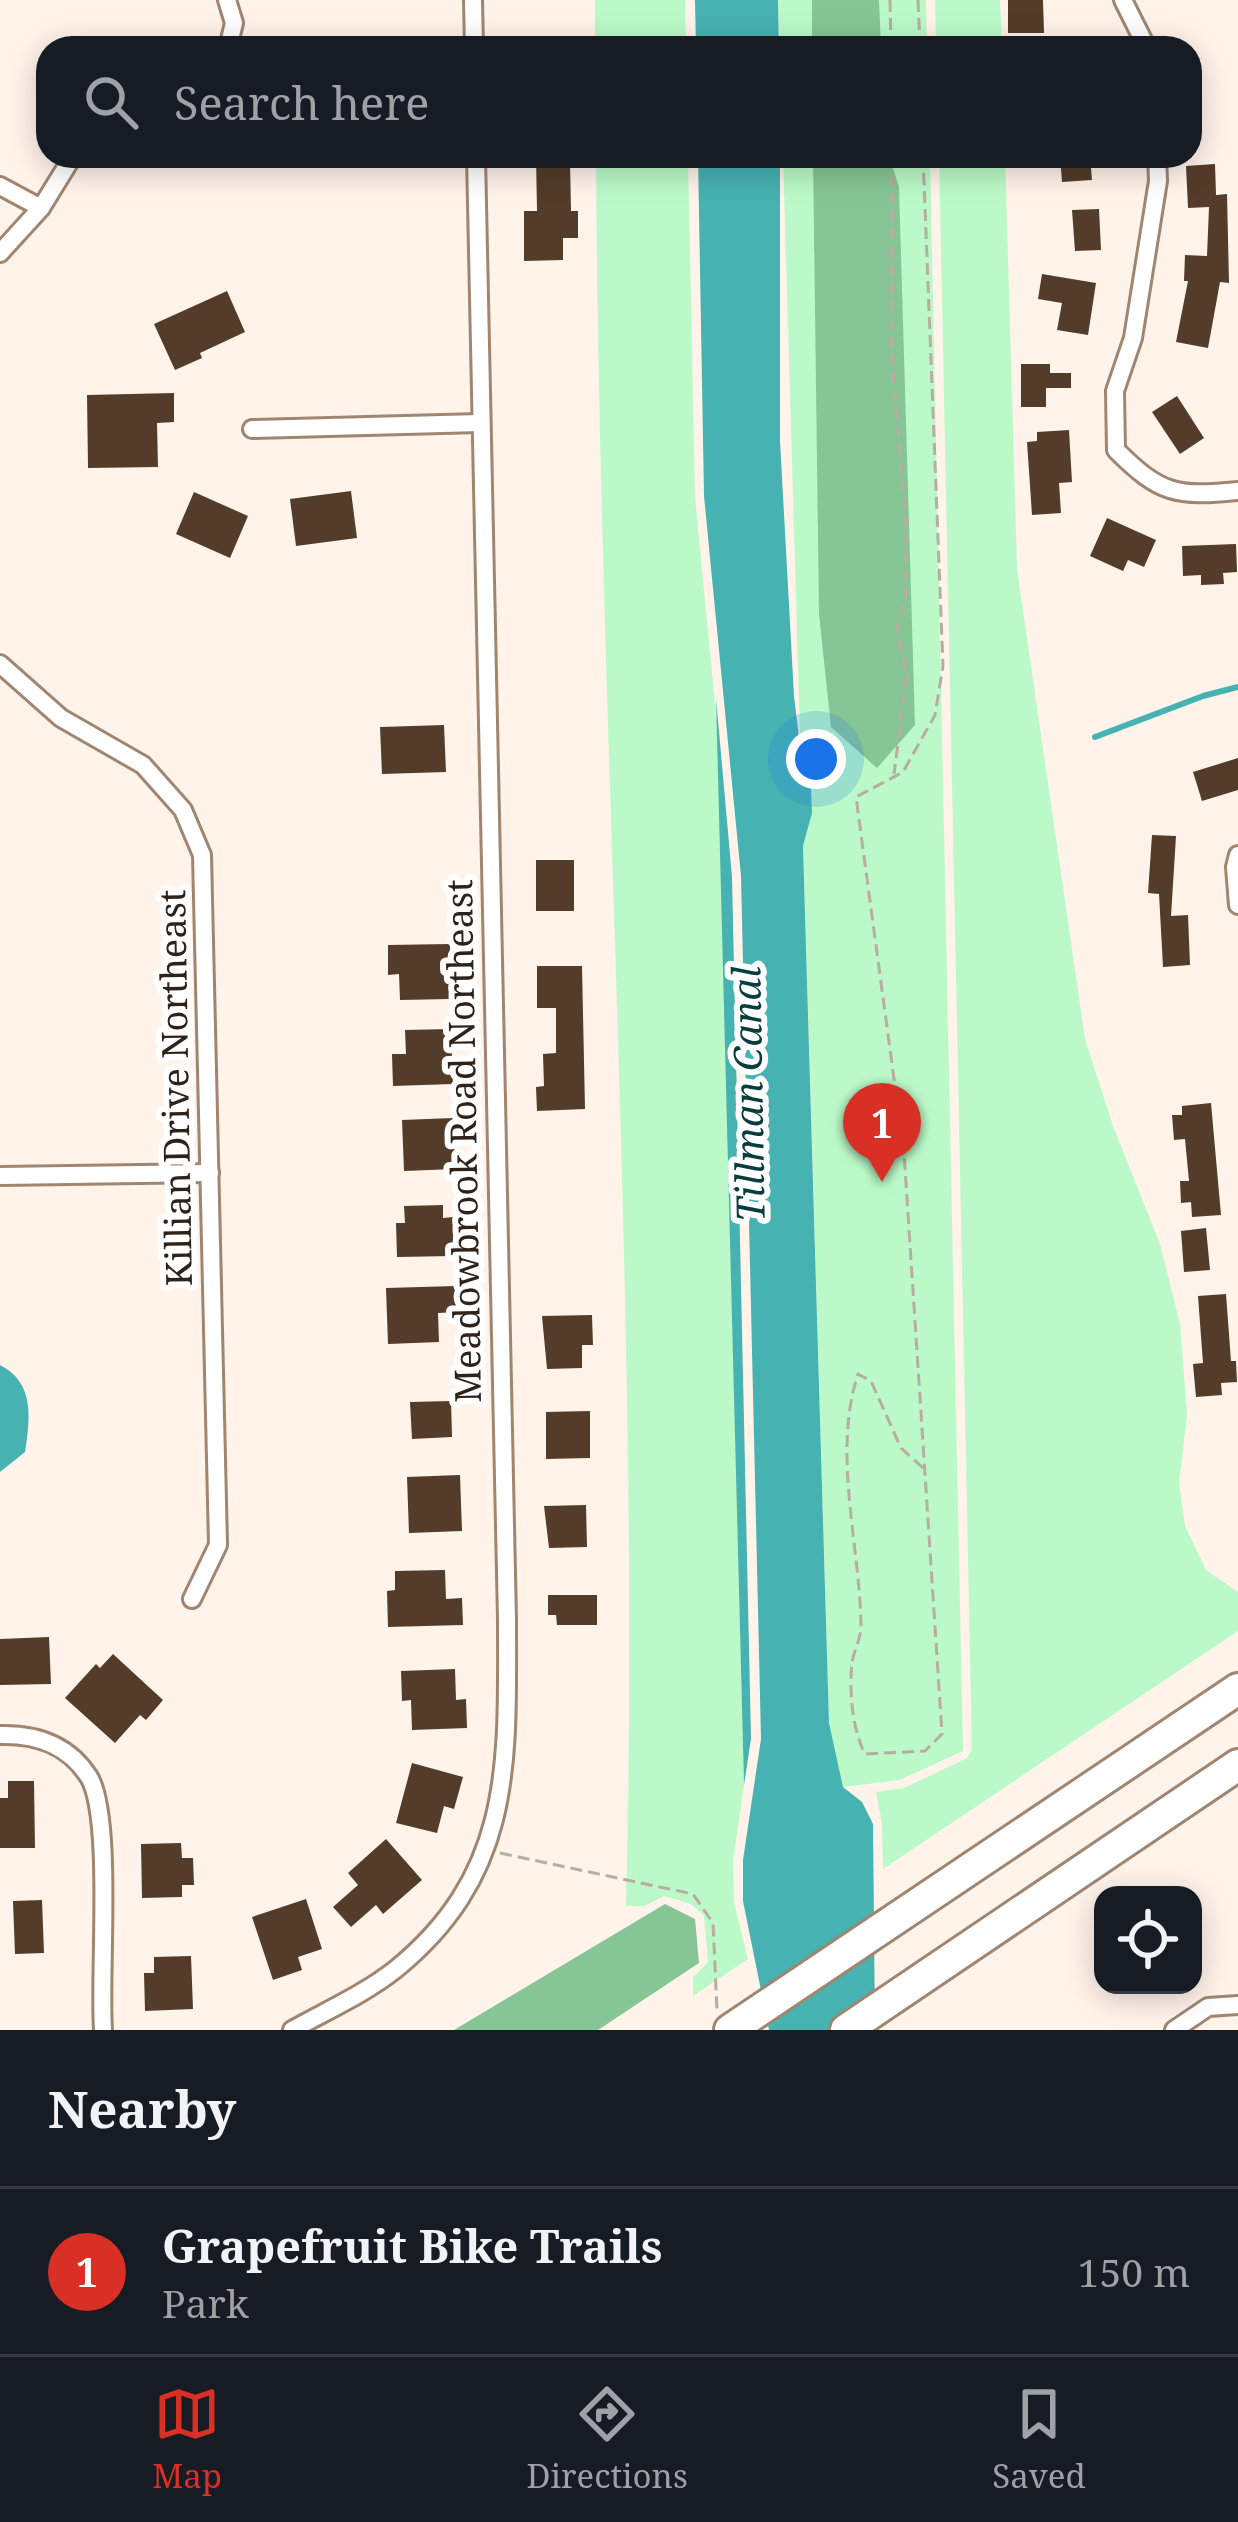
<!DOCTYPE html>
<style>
:root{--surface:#171b24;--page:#20242c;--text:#f1f3f6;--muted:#9ea1a6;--line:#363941;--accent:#d93025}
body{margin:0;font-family:"Noto Serif",serif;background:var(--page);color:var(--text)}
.controls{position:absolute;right:36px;bottom:36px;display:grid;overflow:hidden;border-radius:24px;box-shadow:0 6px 30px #0003}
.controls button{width:108px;height:108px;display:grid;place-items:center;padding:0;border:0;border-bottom:3px solid var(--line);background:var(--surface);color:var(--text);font:60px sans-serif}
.you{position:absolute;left:816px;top:759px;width:42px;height:42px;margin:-30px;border:9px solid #fff;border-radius:50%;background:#1a73e8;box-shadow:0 0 0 18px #1a73e833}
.badge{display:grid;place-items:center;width:78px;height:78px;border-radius:50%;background:var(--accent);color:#fff;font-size:39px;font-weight:700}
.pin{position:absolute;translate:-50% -99px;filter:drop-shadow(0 3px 6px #0008)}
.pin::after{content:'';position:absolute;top:63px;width:42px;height:36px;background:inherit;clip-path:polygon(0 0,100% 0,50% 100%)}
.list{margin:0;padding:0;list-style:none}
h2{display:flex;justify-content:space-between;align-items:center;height:156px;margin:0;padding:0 48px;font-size:51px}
h2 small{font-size:39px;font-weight:400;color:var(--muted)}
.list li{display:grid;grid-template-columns:78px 1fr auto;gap:36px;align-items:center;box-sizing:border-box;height:168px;padding:0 48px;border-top:3px solid var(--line)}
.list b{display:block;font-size:45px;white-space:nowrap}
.list p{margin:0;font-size:39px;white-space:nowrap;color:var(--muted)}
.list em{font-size:39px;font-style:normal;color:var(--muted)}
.icon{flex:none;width:66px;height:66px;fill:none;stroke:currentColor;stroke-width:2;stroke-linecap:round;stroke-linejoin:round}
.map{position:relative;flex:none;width:1238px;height:2030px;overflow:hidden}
.search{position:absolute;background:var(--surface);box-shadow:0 6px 30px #0003;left:36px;right:36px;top:36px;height:132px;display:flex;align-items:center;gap:30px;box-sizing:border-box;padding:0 42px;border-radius:36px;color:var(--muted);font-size:45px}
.sheet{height:324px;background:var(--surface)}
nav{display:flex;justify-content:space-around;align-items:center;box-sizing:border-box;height:168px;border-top:3px solid var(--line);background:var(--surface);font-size:33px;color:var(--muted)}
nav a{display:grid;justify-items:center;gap:6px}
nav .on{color:var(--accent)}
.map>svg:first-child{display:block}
</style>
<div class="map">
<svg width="1238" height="2030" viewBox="0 0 1238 2030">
<rect width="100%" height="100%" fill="#fff3ea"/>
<g fill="#bbfac8">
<polygon points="595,0 685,0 686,48 595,48"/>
<polygon points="778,0 926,0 927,48 780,48"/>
<polygon points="935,0 1000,0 1002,48 936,48"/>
<path d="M596,156H688L695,497L718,735L744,1785L733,1861L734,1903L748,1959L693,1996V1977L708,1962L704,1916L691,1904L664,1896L645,1906H626C641,1323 599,740 596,156Z"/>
<polygon points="783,156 930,156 963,1751 900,1780 843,1787 829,1723"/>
<polygon points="939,156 1005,156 1017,569 1085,1039 1113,1126 1160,1244 1180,1324 1187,1414 1179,1483 1185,1526 1206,1570 1238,1592 1238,1631 883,1869 882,1824 876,1792 904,1788 967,1758 972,1750"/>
</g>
<g fill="#86c695">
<polygon points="812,0 879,0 881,48 812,48"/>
<polygon points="813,156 889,156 899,187 915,725 877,768 831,727 819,614"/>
<polygon points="665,1904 695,1919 699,1963 598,2030 454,2030"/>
</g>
<g fill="#47b2b2">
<polygon points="695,0 778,0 779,48 696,48"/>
<polygon points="698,156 780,156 780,441 794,696 801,754 811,789 812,813 803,846 829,1723 843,1787 862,1802 873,1824 875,2030 769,2030 743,1901 743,1860 761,1739 741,876 704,496"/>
<polygon points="716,698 732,877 751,1739 744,1785"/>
<path d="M0,1365C35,1383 30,1418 25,1452L0,1472Z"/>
</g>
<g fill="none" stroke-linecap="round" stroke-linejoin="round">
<polyline stroke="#47b2b2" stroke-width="6" points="1095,737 1203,696 1238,687"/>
</g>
<g fill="#533c29">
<polygon points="1008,0 1043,0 1044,33 1008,33"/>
<polygon points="536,156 562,156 562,161 570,161 571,211 578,211 578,238 563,238 563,260 524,261 524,211 537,211"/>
<polygon points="1060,156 1090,156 1092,180 1062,182"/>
<polygon points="1215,164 1216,195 1227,194 1229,283 1220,282 1208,348 1176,342 1188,281 1184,281 1185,255 1207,256 1209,207 1188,208 1186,166"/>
<polygon points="1099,209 1101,250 1075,251 1072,210"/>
<polygon points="1042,274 1096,283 1088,335 1057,330 1062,303 1038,299"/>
<polygon points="227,291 245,332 200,353 202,358 175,370 154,324"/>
<polygon points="1021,364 1050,364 1050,373 1071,373 1071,388 1046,388 1046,407 1021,407"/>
<polygon points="174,393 174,422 157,423 158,467 88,468 87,395"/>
<polygon points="1177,396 1204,438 1180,454 1152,412"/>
<polygon points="1069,430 1072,482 1059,483 1061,513 1032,515 1027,442 1037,441 1037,432"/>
<polygon points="351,491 357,538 296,546 290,499"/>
<polygon points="194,492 248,516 230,558 176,534"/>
<polygon points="1107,518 1156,540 1144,567 1128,560 1123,571 1090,556"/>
<polygon points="1236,544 1237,572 1223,573 1224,584 1201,585 1201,575 1183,576 1182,546"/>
<polygon points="444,725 446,772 382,774 380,727"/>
<polygon points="1238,758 1238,790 1202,801 1193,772"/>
<polygon points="1152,835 1176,836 1171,916 1188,915 1190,965 1163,967 1159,894 1148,893"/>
<rect x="536" y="860" width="38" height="51"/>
<polygon points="450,944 450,999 400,1000 399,974 388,975 388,945"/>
<polygon points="537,966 582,966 585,1109 537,1111 536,1087 544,1086 543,1054 556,1053 556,1008 537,1008"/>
<polygon points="451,1029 453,1084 393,1086 392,1054 406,1054 405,1030"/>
<polygon points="1211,1103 1221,1215 1192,1217 1191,1202 1181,1203 1180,1181 1189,1181 1185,1139 1174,1140 1172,1115 1182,1115 1182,1106"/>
<polygon points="453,1118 455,1169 404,1171 402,1120"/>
<polygon points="443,1205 443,1218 453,1217 453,1256 397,1257 396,1223 405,1223 404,1206"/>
<polygon points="1206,1228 1210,1270 1184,1272 1181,1231"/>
<polygon points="456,1286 457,1312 438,1313 439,1342 388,1344 386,1288"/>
<polygon points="1226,1294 1231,1361 1236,1361 1237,1382 1221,1383 1222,1395 1196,1397 1193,1364 1203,1363 1198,1296"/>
<polygon points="592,1315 593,1345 582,1345 582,1368 547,1369 542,1316"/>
<polygon points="451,1401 452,1437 412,1439 410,1402"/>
<polygon points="590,1411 590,1458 546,1459 546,1412"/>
<polygon points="460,1475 462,1531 409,1533 407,1477"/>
<polygon points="586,1505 587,1547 549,1548 544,1506"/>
<polygon points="445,1570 446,1599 462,1598 463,1625 388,1627 387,1591 395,1590 395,1571"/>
<polygon points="548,1595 597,1595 597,1625 557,1625 556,1615 548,1615"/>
<polygon points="49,1637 51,1684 0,1685 0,1639"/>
<polygon points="113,1654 163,1700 146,1720 140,1715 115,1743 65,1698 96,1664 100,1668"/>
<polygon points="455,1669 456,1700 466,1699 467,1728 412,1730 411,1700 402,1701 401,1671"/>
<polygon points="412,1763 463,1777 454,1809 444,1806 437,1833 396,1823"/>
<polygon points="8,1781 34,1781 35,1848 0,1848 0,1798 8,1798"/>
<polygon points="386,1839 422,1880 383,1914 376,1905 351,1927 333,1907 358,1885 348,1873"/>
<polygon points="181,1843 182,1858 193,1858 194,1885 182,1885 182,1897 142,1898 141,1844"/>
<polygon points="306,1899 322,1949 298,1957 302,1970 273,1980 252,1917"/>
<polygon points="42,1900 44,1953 15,1954 13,1901"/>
<polygon points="191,1956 193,2009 145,2011 144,1973 154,1973 154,1957"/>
</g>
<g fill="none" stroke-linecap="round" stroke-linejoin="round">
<defs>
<g id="street">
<polyline points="227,0 234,23 228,48"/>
<polyline points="473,0 474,48"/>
<polyline points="1123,0 1147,48"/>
<path d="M1157,156L1158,181L1133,338L1115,391L1116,450C1160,494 1176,497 1238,491"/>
<polyline points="0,186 41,208"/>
<polyline points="0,253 41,208 73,156"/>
<polyline points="252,429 480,423"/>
<polyline points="0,664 61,718 143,765 183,810 202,855 218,1545 192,1599"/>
<polyline points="1238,855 1235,867 1238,905"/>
<polyline points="0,1176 210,1173"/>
<path d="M0,1735C36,1734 68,1744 89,1777C113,1817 99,1974 103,2030"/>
<path d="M292,2030C326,2011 366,1993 396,1969C515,1872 507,1760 507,1620L476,156"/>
<polyline points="1174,2030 1208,2007 1238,2005"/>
</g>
<g id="highway">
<polyline points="730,2030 1238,1689"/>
<polyline points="846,2030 1238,1765"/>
</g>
</defs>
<use href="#street" stroke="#a08671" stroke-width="22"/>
<use href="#highway" stroke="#a08671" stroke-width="36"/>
<g stroke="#b8aca3" stroke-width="3" stroke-dasharray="12 6" stroke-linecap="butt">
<polyline points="890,0 891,48"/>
<polyline points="918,0 920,48"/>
<polyline points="892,156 891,350 906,524 906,594 896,631 907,674 894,774"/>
<path d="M923,1468L901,1448L871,1381L858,1374C832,1453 860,1545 861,1626C861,1639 854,1650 852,1662C849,1691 852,1729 865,1754L925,1751L942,1734L904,1153L856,797L903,772L935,715L943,666L923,156"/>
<polyline points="500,1853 693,1894 713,1923 717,2010"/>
</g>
<use href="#street" stroke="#fff" stroke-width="16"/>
<use href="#highway" stroke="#fff" stroke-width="30"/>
</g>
<g text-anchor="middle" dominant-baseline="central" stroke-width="12" stroke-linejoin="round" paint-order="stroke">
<g font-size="36" fill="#2e231a" stroke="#fff">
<text transform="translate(175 1088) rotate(-91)">Killian Drive Northeast</text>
<text transform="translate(463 1141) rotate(-91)">Meadowbrook Road Northeast</text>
</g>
<g font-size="39" font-style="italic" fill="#093c3c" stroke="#fff">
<text transform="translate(747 1094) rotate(-91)">Tillman Canal</text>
</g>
</g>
</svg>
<div class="controls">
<button><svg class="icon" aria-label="locate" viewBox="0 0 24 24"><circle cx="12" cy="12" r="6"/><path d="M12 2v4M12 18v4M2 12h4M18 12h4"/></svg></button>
</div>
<div class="you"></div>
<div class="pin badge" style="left:882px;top:1182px">1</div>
<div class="search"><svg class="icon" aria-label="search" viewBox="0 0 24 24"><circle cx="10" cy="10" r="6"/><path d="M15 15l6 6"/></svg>Search here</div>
</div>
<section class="sheet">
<h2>Nearby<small></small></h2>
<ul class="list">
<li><span class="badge">1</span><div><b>Grapefruit Bike Trails</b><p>Park</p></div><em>150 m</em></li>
</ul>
</section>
<nav>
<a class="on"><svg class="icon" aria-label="map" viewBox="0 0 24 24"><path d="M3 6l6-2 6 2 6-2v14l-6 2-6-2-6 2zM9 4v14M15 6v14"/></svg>Map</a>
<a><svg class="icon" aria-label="directions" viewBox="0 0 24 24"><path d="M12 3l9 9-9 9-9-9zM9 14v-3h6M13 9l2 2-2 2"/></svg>Directions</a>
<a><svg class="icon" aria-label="saved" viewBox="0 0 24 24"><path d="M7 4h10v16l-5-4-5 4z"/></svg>Saved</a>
</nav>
